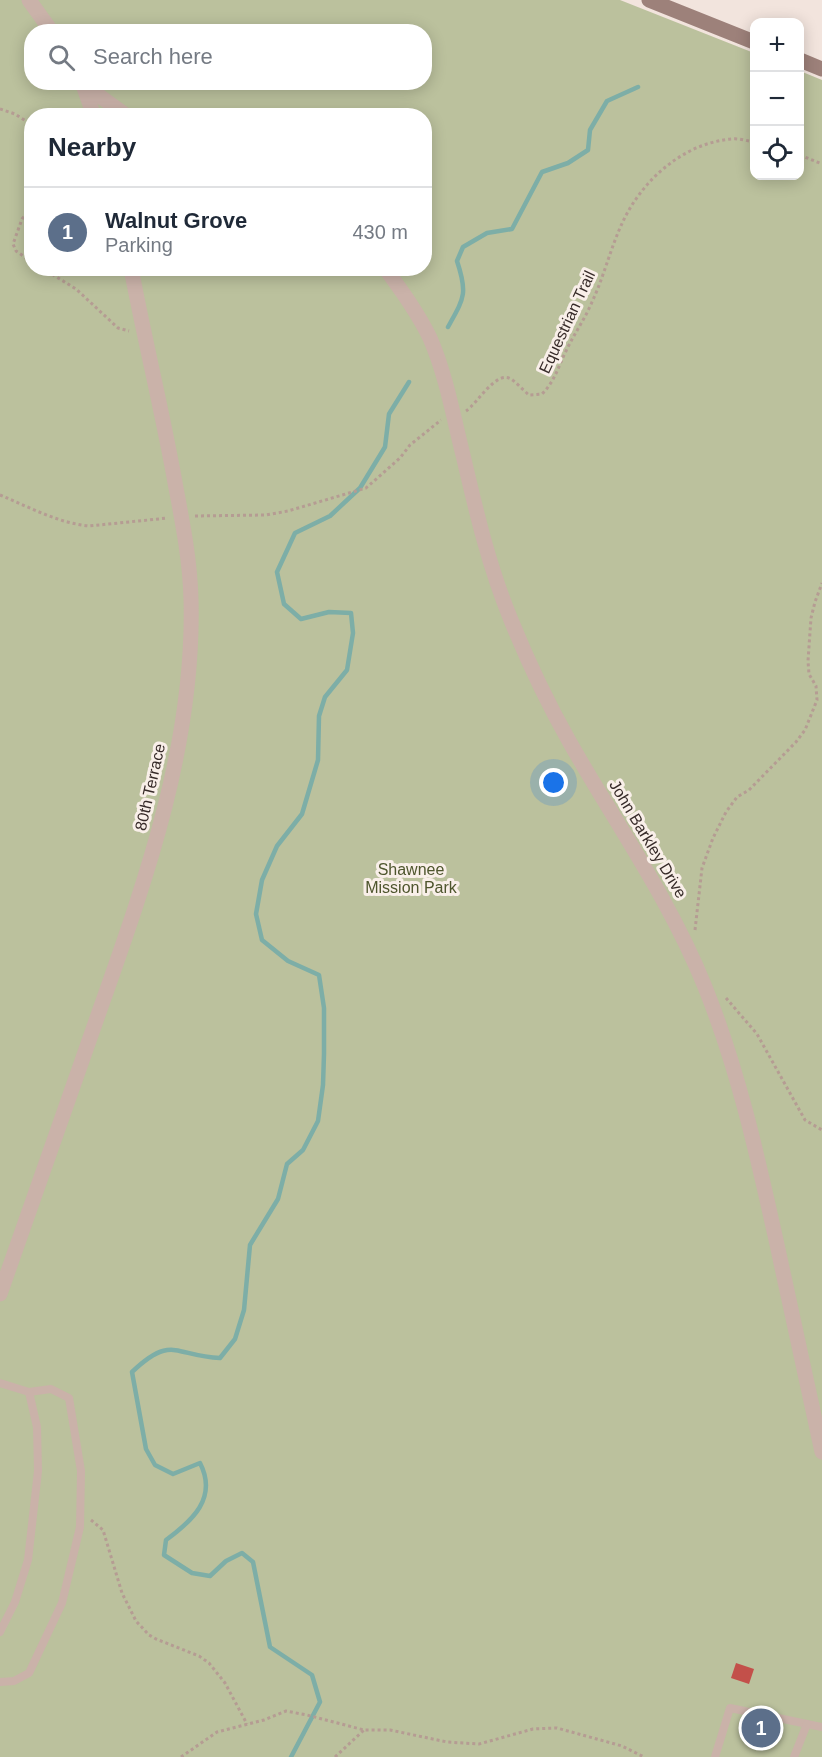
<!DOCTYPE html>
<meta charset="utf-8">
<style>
:root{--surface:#fff;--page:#f2f2f3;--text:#1f2937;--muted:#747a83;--line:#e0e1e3;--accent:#1a73e8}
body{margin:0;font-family:Arial,sans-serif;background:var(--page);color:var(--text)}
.controls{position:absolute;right:18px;top:18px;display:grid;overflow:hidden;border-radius:12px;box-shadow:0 3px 15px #0003}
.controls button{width:54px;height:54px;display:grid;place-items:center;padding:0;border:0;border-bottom:2px solid var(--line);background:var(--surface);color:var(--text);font:30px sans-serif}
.you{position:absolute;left:554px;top:783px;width:21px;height:21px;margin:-15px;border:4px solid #fff;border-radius:50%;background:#1a73e8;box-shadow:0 0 0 9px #1a73e833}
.badge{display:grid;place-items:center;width:39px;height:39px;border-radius:50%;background:var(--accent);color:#fff;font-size:20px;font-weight:700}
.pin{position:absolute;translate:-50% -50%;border:3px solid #fff;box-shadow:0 2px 6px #0006}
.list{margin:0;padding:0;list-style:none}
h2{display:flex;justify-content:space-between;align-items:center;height:78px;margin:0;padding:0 24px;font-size:26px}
h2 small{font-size:20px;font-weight:400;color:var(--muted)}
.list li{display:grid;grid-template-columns:39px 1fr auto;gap:18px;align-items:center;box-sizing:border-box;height:90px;padding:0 24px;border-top:2px solid var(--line)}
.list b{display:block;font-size:22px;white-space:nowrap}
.list p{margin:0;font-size:20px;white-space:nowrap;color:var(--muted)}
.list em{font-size:20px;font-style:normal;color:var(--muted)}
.icon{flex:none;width:33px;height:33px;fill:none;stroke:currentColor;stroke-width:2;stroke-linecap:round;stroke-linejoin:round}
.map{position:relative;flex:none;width:822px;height:1757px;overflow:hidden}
.search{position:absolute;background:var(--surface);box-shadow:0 3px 15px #0003;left:24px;top:24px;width:408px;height:66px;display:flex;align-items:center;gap:15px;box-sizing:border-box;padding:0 21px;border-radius:24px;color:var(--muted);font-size:22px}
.panel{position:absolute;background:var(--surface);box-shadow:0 3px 15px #0003;left:24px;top:108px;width:408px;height:168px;border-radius:24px}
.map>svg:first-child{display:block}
</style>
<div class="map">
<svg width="822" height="1757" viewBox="0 0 822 1757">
<rect width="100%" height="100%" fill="#f2e4dd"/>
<path fill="#bbc19d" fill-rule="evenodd" d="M0,0H620L754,53V176H800V71L822,80V1757H0ZM32,32H424V82H32ZM32,116H424V268H32Z"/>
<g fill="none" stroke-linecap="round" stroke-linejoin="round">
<g stroke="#7daea7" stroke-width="4.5">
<path d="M448,327C464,298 468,294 457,261L463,247L487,233L512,229L542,172L568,163L588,150L590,130L607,101L638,87"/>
<path d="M291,1757L320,1702L312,1675L270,1647L253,1562L242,1553L226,1561L210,1576L192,1573L164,1555L166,1540C192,1521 218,1498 200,1463L173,1474L155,1465L146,1449L132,1372C172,1334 175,1356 220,1358L235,1339L244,1310L250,1245L278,1199L287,1164L303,1150L318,1121L323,1085L324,1054V1008L319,975L288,961L262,940L256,914L262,880L277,846L302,814L318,760L319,716L325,697L347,670L353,633L351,613L329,612L301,619L284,604L277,572L295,533L330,516L360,488L385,447L389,414L409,382"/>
</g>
</g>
<polygon fill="#c3504a" points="736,1663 754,1669 749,1684 731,1678"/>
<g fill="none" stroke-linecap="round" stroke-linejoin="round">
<g stroke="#b59c93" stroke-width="3" stroke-dasharray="3 3" stroke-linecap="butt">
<polyline points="0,109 15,114 32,125"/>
<polyline points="800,155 822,164"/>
<polyline points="32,208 22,219 13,244 16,251 32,262"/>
<polyline points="42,268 76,289 118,328 129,331"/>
<path d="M466,411C478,403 496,370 511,379C517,383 523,390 529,395L542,394C555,381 558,367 566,351C574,334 585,319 592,302C607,270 613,235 632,205C654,170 691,142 732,139C739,138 747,141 754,142"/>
<path d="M0,495C29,507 58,523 89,526L168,518"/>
<polyline points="195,516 266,515 288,511 366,488 400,458 410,445 441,420"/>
<polyline points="695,930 702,868 713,838 726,812 737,797 749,790 796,742 805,730 817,700 816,686 809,674 808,661 811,618 815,602 822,583"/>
<polyline points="726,998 757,1034 805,1120 822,1130"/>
<polyline points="91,1520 103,1530 122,1593 136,1621 149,1635 156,1639 199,1656 209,1663 225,1683 247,1724"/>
<polyline points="181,1757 217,1732 264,1720 286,1711 307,1715 364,1730 390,1730 447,1742 479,1744 533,1729 557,1728 622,1746 644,1757"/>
<polyline points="335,1757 364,1730"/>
</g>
<g stroke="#cab2a9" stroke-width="8">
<polyline points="0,1383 29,1392 51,1389 69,1398 81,1471 80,1527 62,1603 29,1673 14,1681 0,1682"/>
<polyline points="0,1632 15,1602 28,1560 38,1471 37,1427 29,1392"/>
<polyline points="715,1757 730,1708 822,1727"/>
<polyline points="794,1757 807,1724"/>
</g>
<g stroke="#cab2a9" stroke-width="15">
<polyline points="29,0 52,32"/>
<polyline points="82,82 94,116"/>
<polyline points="83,84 127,116"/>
<path d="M385,268C401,290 418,313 430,338C446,375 453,415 463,455C476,511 489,567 511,620C528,662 547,702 569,741C616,824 669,898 705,987C738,1069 757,1154 776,1240C791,1311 807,1381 822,1452"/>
<path d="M0,1294C33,1202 65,1110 97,1018C145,882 195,745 191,599C190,561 183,525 176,488C163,414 145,342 131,268"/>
</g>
<g stroke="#9d817a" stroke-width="15">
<polyline points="649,0 754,42"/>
<polyline points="800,60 822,69"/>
</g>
</g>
<g text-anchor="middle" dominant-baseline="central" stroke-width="6" stroke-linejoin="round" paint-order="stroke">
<g font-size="16" fill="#372b29" stroke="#f9efe9">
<text transform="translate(567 322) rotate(-65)">Equestrian Trail</text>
<text transform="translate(150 787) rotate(-77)">80th Terrace</text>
<text transform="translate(648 839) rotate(59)">John Barkley Drive</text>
</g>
<g font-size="16" fill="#4e552d" stroke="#f9efe9">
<text x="411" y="869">Shawnee<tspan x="411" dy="18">Mission Park</tspan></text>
</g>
</g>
</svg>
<div class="controls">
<button>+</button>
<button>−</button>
<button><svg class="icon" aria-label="locate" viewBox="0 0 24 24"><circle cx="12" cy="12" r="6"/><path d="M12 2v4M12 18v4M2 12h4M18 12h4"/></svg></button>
</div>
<div class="you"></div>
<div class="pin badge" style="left:761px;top:1728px;background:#5c6f8a">1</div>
<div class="search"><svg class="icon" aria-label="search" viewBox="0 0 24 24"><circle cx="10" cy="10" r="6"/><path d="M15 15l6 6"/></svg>Search here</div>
<section class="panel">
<h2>Nearby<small></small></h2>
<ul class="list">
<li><span class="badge" style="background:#5c6f8a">1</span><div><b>Walnut Grove</b><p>Parking</p></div><em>430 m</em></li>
</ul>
</section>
</div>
